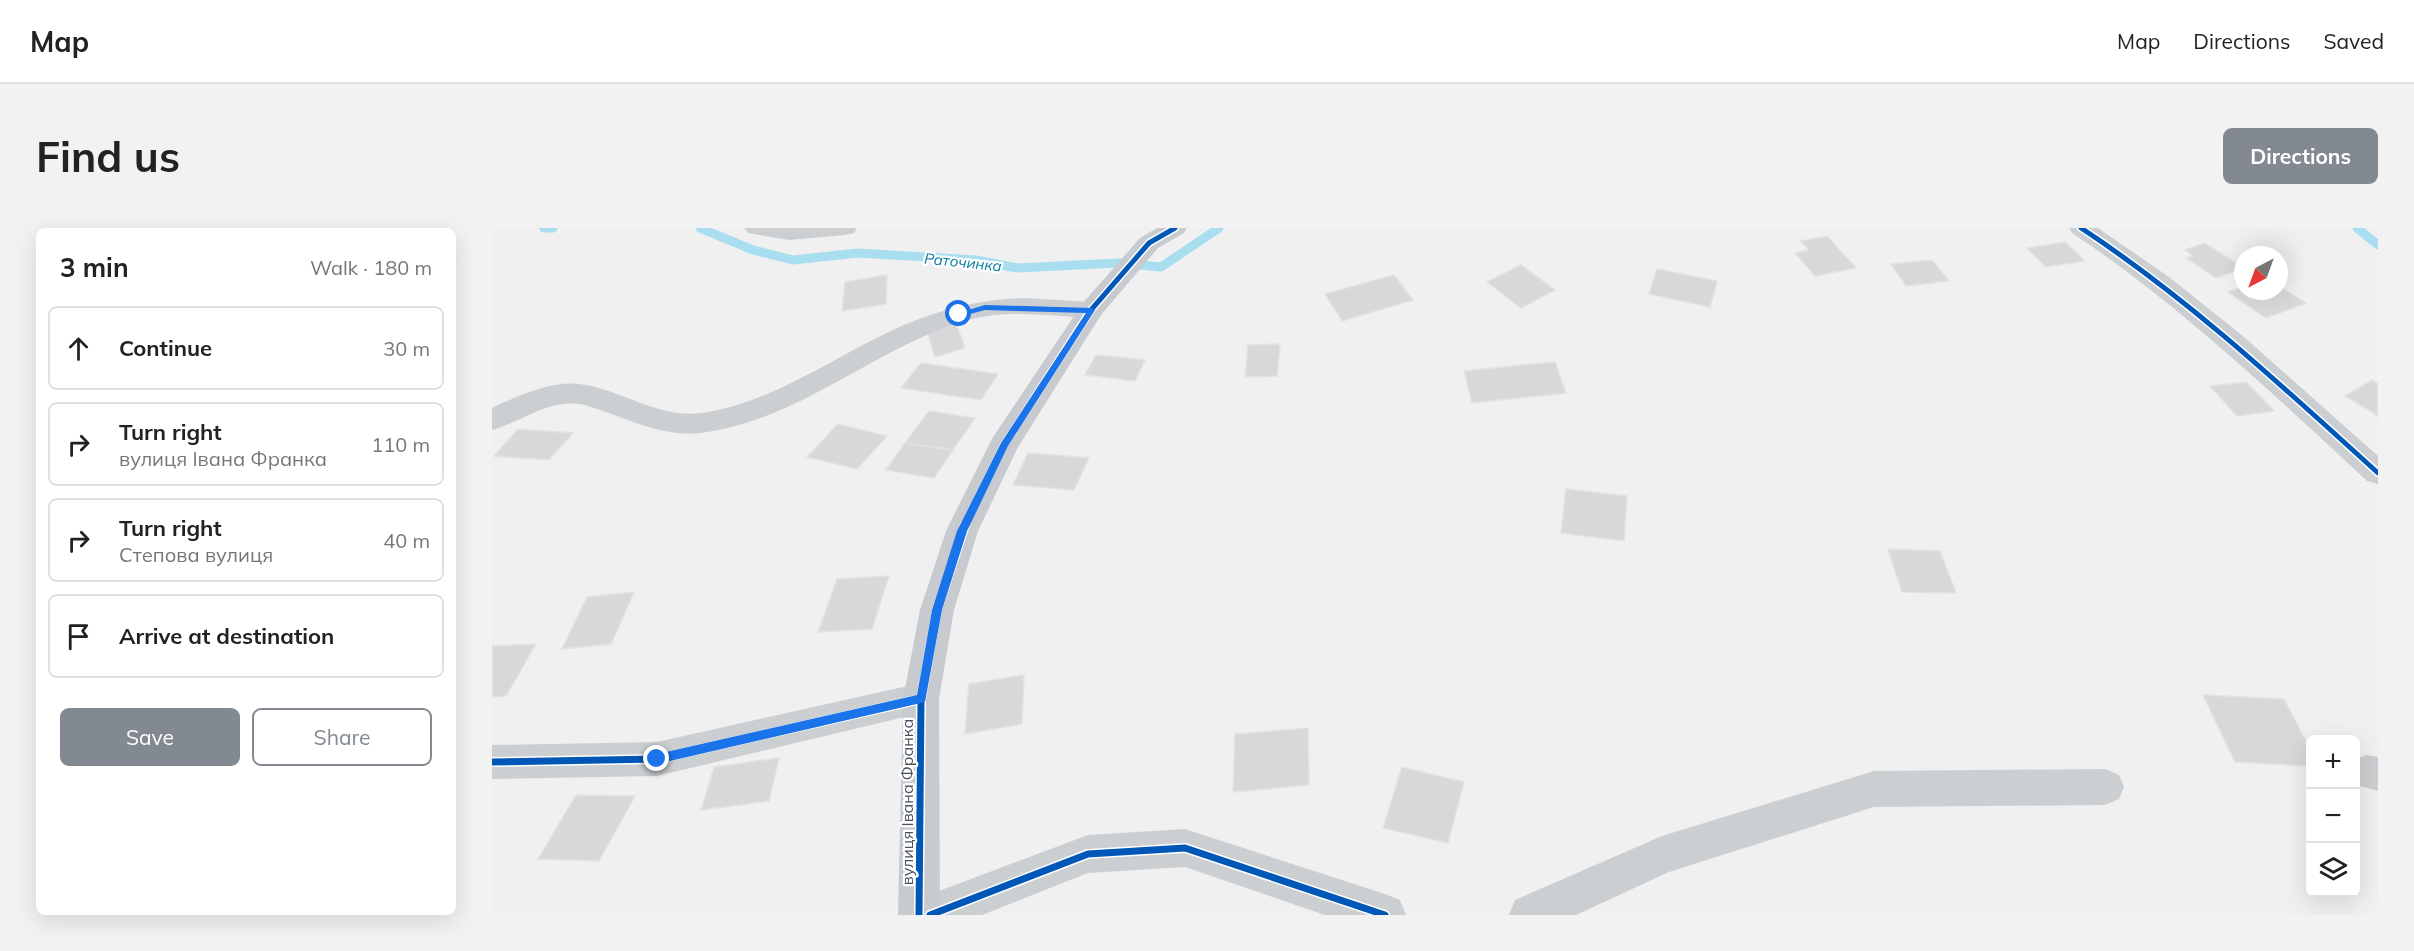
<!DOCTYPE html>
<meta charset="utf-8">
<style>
:root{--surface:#fff;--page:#f2f2f2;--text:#222;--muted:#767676;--line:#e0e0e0;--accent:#828990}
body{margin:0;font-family:Mulish,sans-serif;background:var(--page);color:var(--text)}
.controls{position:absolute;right:18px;bottom:18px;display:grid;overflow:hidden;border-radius:9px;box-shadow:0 6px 24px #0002}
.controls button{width:54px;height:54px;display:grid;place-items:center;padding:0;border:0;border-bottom:2px solid var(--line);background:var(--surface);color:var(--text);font:30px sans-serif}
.compass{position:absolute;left:1742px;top:18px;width:54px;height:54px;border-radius:50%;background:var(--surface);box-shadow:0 6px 24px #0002;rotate:221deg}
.stop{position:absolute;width:18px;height:18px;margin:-14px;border:4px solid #1a73e8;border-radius:50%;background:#fff}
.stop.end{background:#1a73e8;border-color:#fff;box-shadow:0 2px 6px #0008}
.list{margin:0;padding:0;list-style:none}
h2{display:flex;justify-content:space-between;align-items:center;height:78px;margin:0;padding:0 24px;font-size:26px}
h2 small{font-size:20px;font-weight:400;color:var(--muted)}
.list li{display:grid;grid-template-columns:39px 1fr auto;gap:18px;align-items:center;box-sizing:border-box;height:84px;margin:0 12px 12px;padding:0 12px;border:2px solid var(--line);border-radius:9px}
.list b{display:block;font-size:22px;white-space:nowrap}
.list p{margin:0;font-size:20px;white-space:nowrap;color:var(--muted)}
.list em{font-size:20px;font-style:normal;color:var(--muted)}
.actions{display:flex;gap:12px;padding:18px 24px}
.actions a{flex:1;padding:14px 0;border:2px solid var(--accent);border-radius:9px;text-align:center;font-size:21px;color:var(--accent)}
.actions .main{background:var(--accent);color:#fff}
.icon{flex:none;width:33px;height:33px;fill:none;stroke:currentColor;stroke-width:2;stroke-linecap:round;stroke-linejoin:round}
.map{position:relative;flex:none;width:1886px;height:687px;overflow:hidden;border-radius:9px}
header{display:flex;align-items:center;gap:36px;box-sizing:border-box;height:84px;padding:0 30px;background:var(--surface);border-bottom:2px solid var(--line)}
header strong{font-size:28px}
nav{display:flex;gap:33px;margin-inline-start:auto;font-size:21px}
.intro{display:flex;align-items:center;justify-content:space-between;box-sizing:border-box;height:144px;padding:0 36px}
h1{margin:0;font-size:42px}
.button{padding:15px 27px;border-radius:9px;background:var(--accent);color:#fff;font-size:21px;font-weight:700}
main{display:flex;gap:36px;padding:0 36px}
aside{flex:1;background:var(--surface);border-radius:9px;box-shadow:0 6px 24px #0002}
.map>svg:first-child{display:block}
</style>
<header>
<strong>Map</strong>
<nav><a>Map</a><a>Directions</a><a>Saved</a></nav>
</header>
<div class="intro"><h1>Find us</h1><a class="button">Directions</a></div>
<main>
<aside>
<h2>3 min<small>Walk · 180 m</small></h2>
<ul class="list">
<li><svg class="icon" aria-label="ahead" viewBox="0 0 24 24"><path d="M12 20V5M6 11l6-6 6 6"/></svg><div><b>Continue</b></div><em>30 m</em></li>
<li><svg class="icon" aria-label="right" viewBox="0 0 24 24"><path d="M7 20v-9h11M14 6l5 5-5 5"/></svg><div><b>Turn right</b><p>вулиця Івана Франка</p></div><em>110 m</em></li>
<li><svg class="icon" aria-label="right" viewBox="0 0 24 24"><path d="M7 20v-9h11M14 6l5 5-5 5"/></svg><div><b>Turn right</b><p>Степова вулиця</p></div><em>40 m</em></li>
<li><svg class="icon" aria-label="arrive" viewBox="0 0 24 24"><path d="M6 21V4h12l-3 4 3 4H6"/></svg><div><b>Arrive at destination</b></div></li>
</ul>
<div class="actions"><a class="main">Save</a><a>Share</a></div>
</aside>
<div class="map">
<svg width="1886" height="687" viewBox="0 0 1886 687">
<rect width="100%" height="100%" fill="#f1f0f0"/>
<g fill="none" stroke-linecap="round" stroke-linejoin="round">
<g stroke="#a8deef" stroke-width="9">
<polyline points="52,0 61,0"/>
<polyline points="208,0 261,22 301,32 366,25 484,32 525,40 626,35 669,39 727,0"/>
<polyline points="1865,0 1886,17"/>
</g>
</g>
<g fill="#d8d8da" stroke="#e2e2e3" stroke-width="1.5">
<polygon points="1335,8 1364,40 1323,48 1303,25 1317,22 1309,13"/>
<polygon points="1573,14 1593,33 1554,39 1535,20"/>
<polygon points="1712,15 1751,39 1751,40 1724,50 1694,30 1701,28 1693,22"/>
<polygon points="1440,32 1457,53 1414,58 1399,36"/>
<polygon points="1029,37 1063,62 1029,80 995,54"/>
<polygon points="1165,41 1225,53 1218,79 1157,66"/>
<polygon points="395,47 394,76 350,83 353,54"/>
<polygon points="902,47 921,72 850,93 833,66"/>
<polygon points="1787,58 1814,75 1774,90 1736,64 1751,59 1751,63 1787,63"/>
<polygon points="464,95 473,120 443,129 435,103"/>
<polygon points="788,116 785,148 753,149 756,117"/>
<polygon points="604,127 653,132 643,153 593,147"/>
<polygon points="1063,134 1074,165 980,175 972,143"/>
<polygon points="429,135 506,146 489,172 409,160"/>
<polygon points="1880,152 1886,156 1886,188 1853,168"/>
<polygon points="1754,154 1782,183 1745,188 1718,158"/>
<polygon points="437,183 483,190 461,222 413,215"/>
<polygon points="346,196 395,208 365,241 315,229"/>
<polygon points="26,201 81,205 57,232 2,228"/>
<polygon points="413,215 461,222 442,250 394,242"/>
<polygon points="536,225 597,230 582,262 521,257"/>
<polygon points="1074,261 1135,268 1132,313 1069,305"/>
<polygon points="1396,321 1448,323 1464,365 1410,364"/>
<polygon points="397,348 380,401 326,404 345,351"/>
<polygon points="142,364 119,416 70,421 95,369"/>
<polygon points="44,416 14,468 0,469 0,418"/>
<polygon points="532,447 530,496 473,506 477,456"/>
<polygon points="1711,467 1792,471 1818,521 1818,538 1743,534"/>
<polygon points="816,500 817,557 741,564 743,506"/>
<polygon points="287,530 277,573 209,582 222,539"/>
<polygon points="910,539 972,554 956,615 891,600"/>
<polygon points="84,567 143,568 107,633 46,631"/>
</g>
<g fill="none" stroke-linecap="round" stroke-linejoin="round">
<g fill="#cccfd1" fill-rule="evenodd">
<polygon points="253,0 365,0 362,5 353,7 297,12 256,5"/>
<path d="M1577,0H1606L1677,49L1752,109L1886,228V256L1875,253C1780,165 1688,77 1580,5Z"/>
<path d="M533,70L599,74L608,76L612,82L608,88L599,90C559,88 515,81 476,92C382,119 312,191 209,205C178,209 146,196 117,185C107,182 96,177 86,176C55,172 29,194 0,202V180C26,168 58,153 87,156C129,161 166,191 210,185C290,173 353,119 427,91C462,78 496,71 533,70Z"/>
<polygon points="429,455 442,460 447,471 442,482 165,548 0,551 0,517 165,514"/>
<polygon points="1874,527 1886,529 1886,563 1864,557 1864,531"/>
<polygon points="1613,541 1627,547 1632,559 1627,571 1613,577 1382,579 1177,644 1084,687 1017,687 1023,672 1170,608 1382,543"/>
<polygon points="693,601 893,666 908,672 914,687 833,687 693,639 596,645 490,687 417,687 423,672 596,607"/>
</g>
<polygon fill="#c7cbcf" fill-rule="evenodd" points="665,0 695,0 692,5 666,20 609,87 526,219 486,303 462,382 447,471 448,687 406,687 411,471 428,382 454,303 501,209 590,76 648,10"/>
<defs>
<g id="cycleway-far1">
<path d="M1589,0C1697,71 1790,158 1886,245"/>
<polyline points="472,298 512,217 599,82 657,15 683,0"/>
</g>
<g id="cycleway">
<polyline points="0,534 165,531 429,471"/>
<polyline points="427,687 429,471 445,382 473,297"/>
<polyline points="438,687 596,626 693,620 893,687"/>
</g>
</defs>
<use href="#cycleway-far1" stroke="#fff" stroke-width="8"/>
<use href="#cycleway" stroke="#fff" stroke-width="10"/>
<use href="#cycleway-far1" stroke="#0057b8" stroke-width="5"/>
<use href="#cycleway" stroke="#0057b8" stroke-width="7"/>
</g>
<polygon fill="#1a73e8" points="493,77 600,80 603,82 516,218 475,303 450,382 433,474 165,536 161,534 159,531 165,526 425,467 440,382 465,303 509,215 594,85 493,82 467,89 463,86"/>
<g text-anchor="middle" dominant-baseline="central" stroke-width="4.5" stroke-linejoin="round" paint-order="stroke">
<g font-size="15" font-style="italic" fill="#087c9f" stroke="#fff">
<text transform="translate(471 34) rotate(6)">Раточинка</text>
</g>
<g font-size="16" fill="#47525d" stroke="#fff">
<text transform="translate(415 574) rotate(-90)">вулиця Івана Франка</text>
</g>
</g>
</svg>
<div class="controls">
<button>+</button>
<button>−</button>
<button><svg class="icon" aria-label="layers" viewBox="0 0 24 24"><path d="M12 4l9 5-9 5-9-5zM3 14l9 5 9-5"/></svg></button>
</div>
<svg class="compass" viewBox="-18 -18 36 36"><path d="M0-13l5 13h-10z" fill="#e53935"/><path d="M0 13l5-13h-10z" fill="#767676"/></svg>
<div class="stop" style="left:467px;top:86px"></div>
<div class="stop end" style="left:165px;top:531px"></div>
</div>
</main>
